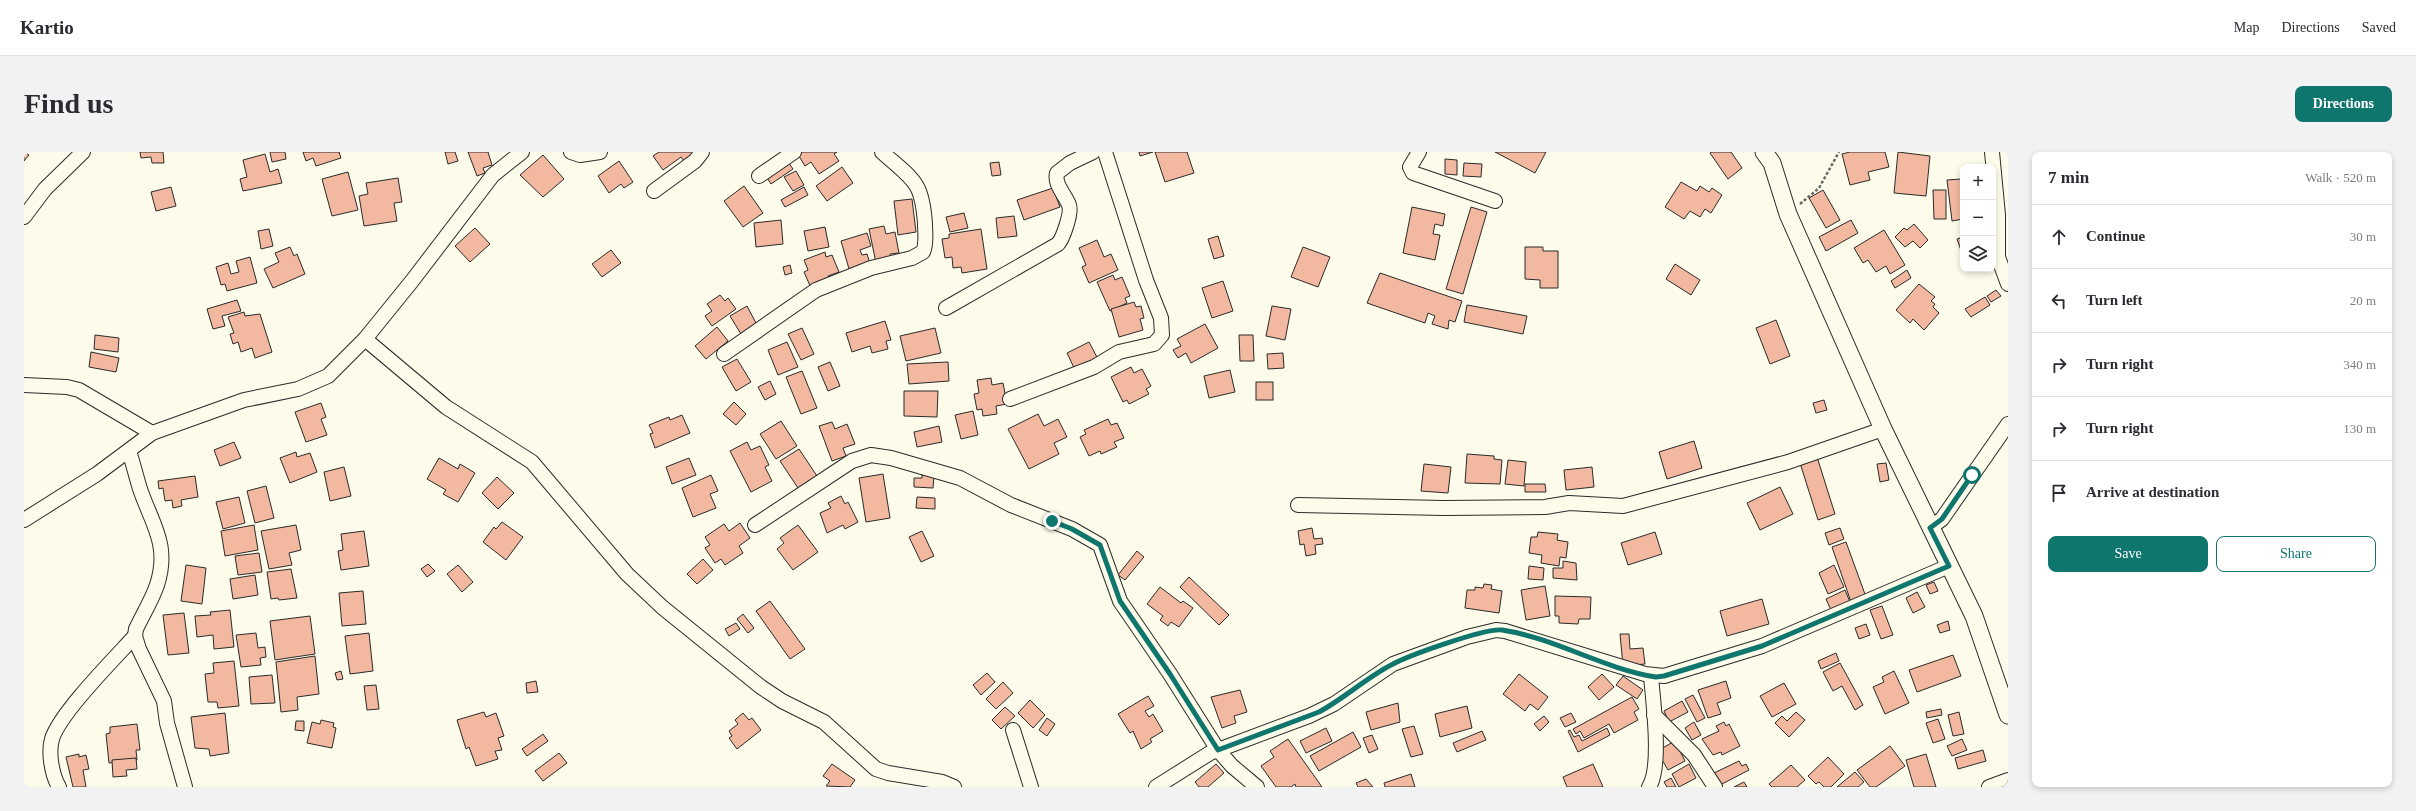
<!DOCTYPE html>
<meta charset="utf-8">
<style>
:root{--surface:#fff;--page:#f2f2f3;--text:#2b2b33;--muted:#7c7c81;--line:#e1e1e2;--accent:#0f766e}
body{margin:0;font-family:Georgia,serif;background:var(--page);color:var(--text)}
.controls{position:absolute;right:12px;top:12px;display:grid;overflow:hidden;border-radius:8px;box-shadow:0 2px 6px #0003}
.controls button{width:36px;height:36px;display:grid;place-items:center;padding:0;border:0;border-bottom:1px solid var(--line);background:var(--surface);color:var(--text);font:20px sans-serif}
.stop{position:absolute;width:12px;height:12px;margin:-9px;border:3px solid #0f766e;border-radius:50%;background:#fff}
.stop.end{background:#0f766e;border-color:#fff;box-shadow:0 1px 4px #0008}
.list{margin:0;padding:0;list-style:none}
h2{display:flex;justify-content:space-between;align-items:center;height:52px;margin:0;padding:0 16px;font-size:17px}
h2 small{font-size:13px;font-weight:400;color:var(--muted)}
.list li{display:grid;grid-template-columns:26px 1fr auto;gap:12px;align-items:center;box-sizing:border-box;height:64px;padding:0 16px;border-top:1px solid var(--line)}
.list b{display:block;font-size:15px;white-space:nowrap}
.list em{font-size:13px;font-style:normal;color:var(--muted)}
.actions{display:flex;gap:8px;padding:12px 16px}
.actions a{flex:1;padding:9px 0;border:1px solid var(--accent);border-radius:8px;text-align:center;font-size:14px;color:var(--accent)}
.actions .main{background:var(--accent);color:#fff}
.icon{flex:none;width:22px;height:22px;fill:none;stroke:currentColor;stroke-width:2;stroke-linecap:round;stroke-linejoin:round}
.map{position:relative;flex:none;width:1984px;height:635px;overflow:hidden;border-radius:8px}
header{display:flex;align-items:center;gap:24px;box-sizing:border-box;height:56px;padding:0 20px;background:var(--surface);border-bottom:1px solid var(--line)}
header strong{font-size:19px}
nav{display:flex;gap:22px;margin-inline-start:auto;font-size:14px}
.intro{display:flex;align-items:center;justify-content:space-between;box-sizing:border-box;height:96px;padding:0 24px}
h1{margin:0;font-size:28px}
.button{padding:10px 18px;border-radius:8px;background:var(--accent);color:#fff;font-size:14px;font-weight:700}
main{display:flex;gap:24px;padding:0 24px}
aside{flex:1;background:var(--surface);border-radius:8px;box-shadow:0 2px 6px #0003}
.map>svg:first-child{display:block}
</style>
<header>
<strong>Kartio</strong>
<nav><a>Map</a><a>Directions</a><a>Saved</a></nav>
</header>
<div class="intro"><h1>Find us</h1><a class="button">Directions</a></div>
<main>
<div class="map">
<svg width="1984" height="635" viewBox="0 0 1984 635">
<rect width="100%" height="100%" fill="#fdfbea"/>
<g fill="#f2b8a0" stroke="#2b2b2b">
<polygon points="0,0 5,3 0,9"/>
<polygon points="116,0 139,0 140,11 128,11 127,5 117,6"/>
<polygon points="246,0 261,0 262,7 248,10"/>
<polygon points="279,0 315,0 317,6 292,14 289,6 282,9"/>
<polygon points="421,0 431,0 434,9 424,12"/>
<polygon points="444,0 464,0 468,13 459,16 461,21 453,24"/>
<polygon points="635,0 668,0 670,2 660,9 657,5 639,18 629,4"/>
<polygon points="774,0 813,0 810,2 815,9 795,22 787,10 781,14 773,1"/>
<polygon points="1115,0 1129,0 1116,4"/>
<polygon points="1131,0 1163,0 1170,21 1141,30"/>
<polygon points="1471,0 1522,0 1511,21"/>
<polygon points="1688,0 1707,0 1718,16 1704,27 1686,1"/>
<polygon points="1826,0 1861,0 1865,15 1844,20 1846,28 1826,33 1818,2"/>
<polygon points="1874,0 1906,4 1902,44 1870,41"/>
<polygon points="241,2 246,20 254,17 258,31 219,39 216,27 223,25 219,8"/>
<polygon points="519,3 540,27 519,45 496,23"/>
<polygon points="762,7 769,17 747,32 740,21"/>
<polygon points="1421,7 1433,8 1433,23 1421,22"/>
<polygon points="595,9 609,30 600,36 597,32 585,41 574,24"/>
<polygon points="975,10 977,23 968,24 966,11"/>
<polygon points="1440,11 1458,12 1457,25 1439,24"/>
<polygon points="818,15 829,31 803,49 792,34"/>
<polygon points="772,19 780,33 769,39 760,25"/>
<polygon points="324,20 334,58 308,64 298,27"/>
<polygon points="374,26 378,50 370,51 373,69 340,74 335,44 344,42 342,31"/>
<polygon points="1937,27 1939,67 1928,69 1923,28"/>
<polygon points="1657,30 1673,39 1676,34 1685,40 1688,36 1698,43 1687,61 1681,57 1676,65 1666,59 1660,67 1641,55"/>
<polygon points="720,34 739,61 719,75 700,49"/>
<polygon points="147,35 152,54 132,59 127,40"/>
<polygon points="780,35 784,43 761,55 757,48"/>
<polygon points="1029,36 1036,55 1000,68 993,48"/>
<polygon points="1799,38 1816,68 1802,76 1785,46"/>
<polygon points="1909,38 1922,38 1922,67 1910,67"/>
<polygon points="888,47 892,80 874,83 870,49"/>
<polygon points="1388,55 1421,62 1419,74 1411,72 1409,82 1416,83 1411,108 1379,101"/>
<polygon points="1447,55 1463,60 1439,142 1422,137"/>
<polygon points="940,61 944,76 926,80 922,65"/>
<polygon points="990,64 993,84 974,86 972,66"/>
<polygon points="757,68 759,92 732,95 730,71"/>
<polygon points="1827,68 1834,81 1802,99 1795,85"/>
<polygon points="1890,72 1904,88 1896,96 1889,89 1881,95 1871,85 1880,76 1883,78"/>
<polygon points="860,74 862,82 871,80 875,101 866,102 868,108 852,111 845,77"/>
<polygon points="801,75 805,95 784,99 780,79"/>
<polygon points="451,76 466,92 446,110 431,94"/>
<polygon points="245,77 249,94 237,97 234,79"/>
<polygon points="957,77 963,117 938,121 937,115 929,116 928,105 921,106 918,87 925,86 925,82"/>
<polygon points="1860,78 1881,113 1866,122 1862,114 1852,120 1844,108 1839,111 1830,96"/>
<polygon points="843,81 847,94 836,98 838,103 843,102 846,111 825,117 817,89"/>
<polygon points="1194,84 1200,104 1190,107 1184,87"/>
<polygon points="1939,85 1939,104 1933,87"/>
<polygon points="1073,88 1080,105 1087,102 1094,118 1065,131 1058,115 1062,113 1055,96"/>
<polygon points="266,95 270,104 273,102 281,122 249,136 240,117 255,110 251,101"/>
<polygon points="1279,95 1306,105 1294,135 1267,125"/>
<polygon points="1501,95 1519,95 1519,99 1534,99 1534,136 1516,136 1516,128 1501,127"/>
<polygon points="587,98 597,111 578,125 568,112"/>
<polygon points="801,100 802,105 808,103 815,120 804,124 806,129 787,136 780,120 784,118 780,108"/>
<polygon points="226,105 233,131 203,139 201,132 197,133 192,115 204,111 207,122 215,120 212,109"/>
<polygon points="1651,112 1676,128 1667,143 1642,127"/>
<polygon points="766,113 768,121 761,123 759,115"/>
<polygon points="1883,118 1887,126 1871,136 1867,129"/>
<polygon points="1356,121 1438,149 1431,170 1425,168 1424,177 1408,172 1411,164 1404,161 1401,171 1343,151"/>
<polygon points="1089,123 1091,128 1098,125 1106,144 1101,146 1103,151 1086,159 1073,130"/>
<polygon points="1199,129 1209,159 1188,166 1178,136"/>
<polygon points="1895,132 1911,145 1907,149 1911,152 1909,155 1915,161 1900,178 1889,167 1886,171 1872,158"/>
<polygon points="1972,138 1977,144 1967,150 1963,144"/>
<polygon points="696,143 701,149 704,146 712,157 688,174 681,164 688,159 683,152"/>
<polygon points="1961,145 1966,153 1947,165 1941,157"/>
<polygon points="213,148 217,159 198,164 201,174 189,177 183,157"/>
<polygon points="1110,150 1112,155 1117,154 1120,166 1116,167 1119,178 1095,185 1087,157"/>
<polygon points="1443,153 1503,164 1499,182 1440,170"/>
<polygon points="723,154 733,173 717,182 706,164"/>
<polygon points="1248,154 1267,157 1261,188 1242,184"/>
<polygon points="220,160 221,164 236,162 248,200 231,206 228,196 217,200 214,190 209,192 206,182 210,181 204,165"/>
<polygon points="1752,168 1766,204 1746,212 1732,176"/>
<polygon points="861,169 867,188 862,189 864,197 848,201 846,194 828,200 822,181"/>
<polygon points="1181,172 1194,196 1167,211 1162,201 1154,206 1149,198 1157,194 1153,187"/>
<polygon points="693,175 704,189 682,207 671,194"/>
<polygon points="778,176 790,202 777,208 764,182"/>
<polygon points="911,176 917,201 882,209 876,184"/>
<polygon points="71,183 95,186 94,200 70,197"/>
<polygon points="1215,183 1229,183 1230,209 1216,209"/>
<polygon points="763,190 774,215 754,223 744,198"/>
<polygon points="1065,190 1075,209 1052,220 1043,201"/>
<polygon points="67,200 95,206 92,220 65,215"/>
<polygon points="1259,201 1260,216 1244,217 1243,202"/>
<polygon points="713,207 727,230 712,239 698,215"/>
<polygon points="806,210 816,234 804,239 794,215"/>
<polygon points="924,210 925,229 885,232 883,212"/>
<polygon points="1107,215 1110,221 1118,217 1127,234 1122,237 1125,242 1105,252 1103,248 1099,250 1087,225"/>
<polygon points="1206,218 1211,240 1185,246 1180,224"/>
<polygon points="778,219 793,256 777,262 762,225"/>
<polygon points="967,226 968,233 979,231 983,252 972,254 973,262 959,264 958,257 953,258 950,242 955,241 953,228"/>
<polygon points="746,229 752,242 741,248 734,235"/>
<rect x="1232" y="230" width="17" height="18"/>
<polygon points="880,239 914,239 913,265 880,264"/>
<polygon points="1800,248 1803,258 1792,261 1789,251"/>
<polygon points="710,250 722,262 712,273 699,262"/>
<polygon points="297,251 302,265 297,267 303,283 282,290 271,260"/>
<polygon points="949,259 954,283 937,287 931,263"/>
<polygon points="1014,262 1020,274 1034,267 1043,285 1030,291 1035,302 1005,317 984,277"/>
<polygon points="658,263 666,281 631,296 626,282 629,281 625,273 645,265 646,268"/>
<polygon points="1084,267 1087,273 1093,271 1100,286 1090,290 1093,295 1077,302 1076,299 1065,304 1056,285 1062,282 1060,278"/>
<polygon points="757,269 773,294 752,307 736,282"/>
<polygon points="808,270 811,277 823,272 831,292 819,296 822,304 808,309 795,274"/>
<polygon points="915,274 918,290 893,295 890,280"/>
<polygon points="1670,289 1678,316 1643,327 1635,300"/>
<polygon points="210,290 217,306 196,314 190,298"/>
<polygon points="723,290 727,298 736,294 745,313 741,315 748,329 727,340 706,299"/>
<polygon points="775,297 793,324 774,336 756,309"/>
<polygon points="272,300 273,305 286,301 293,320 266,331 256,306"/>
<polygon points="1443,302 1470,304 1470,307 1478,308 1476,332 1441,331"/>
<polygon points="1793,305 1811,362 1794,368 1776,311"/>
<polygon points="415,306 434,317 436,312 451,321 434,350 419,342 422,338 403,327"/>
<polygon points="665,306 672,323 648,332 642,315"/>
<polygon points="1484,308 1502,310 1500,334 1481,332"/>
<polygon points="1862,311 1865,328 1856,330 1853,312"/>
<polygon points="1400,312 1427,315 1424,341 1397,339"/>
<polygon points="320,315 327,344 306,349 300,320"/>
<polygon points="1568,315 1570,335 1542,338 1540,318"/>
<polygon points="859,322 866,366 842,370 835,326"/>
<polygon points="687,323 694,339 686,342 692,356 669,365 658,336"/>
<polygon points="898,323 910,324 909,336 890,335 890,326 898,326"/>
<polygon points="171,324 174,345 157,348 158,354 149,356 148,348 141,349 139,336 135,337 134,329"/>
<polygon points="473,325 490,341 474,357 458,341"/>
<polygon points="1501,332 1521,332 1522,340 1501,340"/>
<polygon points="242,334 250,366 231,371 223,339"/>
<polygon points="1756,335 1769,362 1736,378 1723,351"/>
<polygon points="817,344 821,352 824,350 834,370 821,377 819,373 803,381 796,361 807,356 804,351"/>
<polygon points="215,345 221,371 199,377 192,350"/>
<polygon points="893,345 911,346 911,357 892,356"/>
<polygon points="478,370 499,385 482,408 459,390 470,375 472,377"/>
<polygon points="716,371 726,386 715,394 719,401 701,413 697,407 691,411 681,396 686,393 681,385 700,372 705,379"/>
<polygon points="230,373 234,398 201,404 197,379"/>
<polygon points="272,373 277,398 265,401 268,413 245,417 237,379"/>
<polygon points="774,373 794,400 769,418 753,397 760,391 756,386"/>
<polygon points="1288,376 1290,387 1298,386 1299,392 1291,393 1292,402 1282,404 1280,392 1276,393 1274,379"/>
<polygon points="1816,376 1820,387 1805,393 1801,381"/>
<polygon points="340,379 345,414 317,418 314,399 319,398 317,382"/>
<polygon points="898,379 910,404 897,410 885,385"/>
<polygon points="1514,380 1534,382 1533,388 1544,390 1542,406 1536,405 1535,414 1517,411 1518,403 1505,401 1507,385 1513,385"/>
<polygon points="1631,380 1638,402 1604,413 1597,391"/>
<polygon points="1822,390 1842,445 1827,450 1808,395"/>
<polygon points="1113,399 1120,405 1101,428 1094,423"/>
<polygon points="235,401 238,420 214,423 211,404"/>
<polygon points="679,407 689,418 673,432 663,422"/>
<polygon points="1539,409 1552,411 1553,428 1529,426 1529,416 1539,416"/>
<polygon points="404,412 411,419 403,425 397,417"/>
<polygon points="162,413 182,416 178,452 157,449"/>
<polygon points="434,413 449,430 438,440 423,422"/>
<polygon points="1810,413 1820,435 1804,442 1795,421"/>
<polygon points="1505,414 1520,416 1519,428 1504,427"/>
<polygon points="267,417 273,446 255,448 254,446 247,447 243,420"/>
<polygon points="231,423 234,443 209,447 206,427"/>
<polygon points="1165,425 1205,463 1195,473 1156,435"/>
<polygon points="1910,430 1914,439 1906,442 1902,433"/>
<polygon points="1460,432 1468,433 1467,437 1478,439 1475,461 1441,456 1443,438 1451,438 1451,435 1459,436"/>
<polygon points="1521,434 1526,464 1502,468 1497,438"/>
<polygon points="1136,435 1157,451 1159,449 1169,456 1155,475 1147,470 1144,474 1136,468 1139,464 1123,452"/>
<polygon points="1821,438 1826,450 1807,458 1802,447"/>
<polygon points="339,439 342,472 318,474 315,441"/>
<polygon points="1893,440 1901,455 1889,461 1882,446"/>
<polygon points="1531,444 1567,445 1566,467 1555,467 1554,472 1535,471 1535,464 1531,464"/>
<polygon points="1738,447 1745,472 1703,484 1696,459"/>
<polygon points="746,449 781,497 766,507 732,459"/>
<polygon points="1858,454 1869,483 1857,487 1846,458"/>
<polygon points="206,458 210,495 190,497 189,483 173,485 171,464 187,463 186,460"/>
<polygon points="160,461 165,501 144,503 139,463"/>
<polygon points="719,462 730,476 724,481 713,467"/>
<polygon points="286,464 291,502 251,508 246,469"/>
<polygon points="1924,469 1926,478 1916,481 1913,473"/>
<polygon points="712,471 716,477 705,484 701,477"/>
<polygon points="1842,472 1846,483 1835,487 1831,476"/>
<polygon points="232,481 234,496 241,495 242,505 236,506 237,513 217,515 212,483"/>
<polygon points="345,481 349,519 326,522 321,484"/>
<polygon points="1596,482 1605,482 1606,497 1619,496 1621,512 1599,514"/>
<polygon points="1812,501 1815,509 1797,517 1794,509"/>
<polygon points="1929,503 1937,524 1893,540 1885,518"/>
<polygon points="291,504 295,542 273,545 274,558 257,560 252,510"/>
<polygon points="210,509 215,554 194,556 193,550 184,550 181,522 190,521 189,511"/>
<polygon points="1816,511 1839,553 1831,558 1818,534 1809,539 1799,520"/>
<polygon points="317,519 319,527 313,528 311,521"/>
<polygon points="1870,519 1885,551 1861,562 1849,535 1860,530 1858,525"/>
<polygon points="963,521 971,530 957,543 949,533"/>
<polygon points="1495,522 1524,545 1514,558 1506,552 1501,559 1479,542"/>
<polygon points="1578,522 1590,535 1575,548 1564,535"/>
<polygon points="248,523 251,551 227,552 225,525"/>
<polygon points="1599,524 1619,538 1613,547 1592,533"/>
<polygon points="512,529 514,540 503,541 502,531"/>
<polygon points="1702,529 1707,546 1693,551 1697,562 1684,566 1674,538"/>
<polygon points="979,530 989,541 972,557 962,547"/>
<polygon points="1760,531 1772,552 1748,565 1736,544"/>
<polygon points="352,533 355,557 343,558 340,534"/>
<polygon points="1216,538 1223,560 1210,564 1212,571 1198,576 1187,545"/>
<polygon points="1669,543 1681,566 1673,570 1661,547"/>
<polygon points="1124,544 1130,554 1121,559 1125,565 1129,562 1139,579 1126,587 1128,590 1117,597 1109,579 1106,581 1094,562"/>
<polygon points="1608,545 1615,557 1610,560 1614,568 1590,581 1585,572 1560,586 1556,579 1552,582 1549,577"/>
<polygon points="1006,548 1021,563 1009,576 994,561"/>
<polygon points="1658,549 1664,560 1645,570 1640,559"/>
<polygon points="1374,551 1376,570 1347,578 1342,560"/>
<polygon points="1443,554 1448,576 1416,585 1411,562"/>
<polygon points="981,555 991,564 977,577 968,568"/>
<polygon points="1917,557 1918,563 1903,566 1902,560"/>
<polygon points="460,560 462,565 472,561 480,584 474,586 478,598 471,599 474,607 452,614 445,595 442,597 433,568"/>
<polygon points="1772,560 1781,568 1765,585 1751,571 1758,564 1763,569"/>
<polygon points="1935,560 1940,582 1929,584 1924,563"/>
<polygon points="201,561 205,601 186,604 185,597 171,596 167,565"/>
<polygon points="719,561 725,568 728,566 737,578 713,597 705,586 708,584 705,579 714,572 711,568"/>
<polygon points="1547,561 1552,570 1541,575 1536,566"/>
<polygon points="1520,564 1525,570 1516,579 1510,572"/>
<polygon points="1023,566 1031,572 1023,584 1015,578"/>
<polygon points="1914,567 1921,587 1909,591 1902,571"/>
<polygon points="297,568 310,571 309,575 312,576 308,596 283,591 288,570 296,572"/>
<polygon points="272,569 280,569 280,579 271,578"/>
<polygon points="1670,570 1677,583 1668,588 1661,576"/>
<polygon points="1700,570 1702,574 1705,572 1716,594 1698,603 1697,600 1689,603 1678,587 1695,579 1692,574"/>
<polygon points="113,572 116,598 112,598 113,608 85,611 82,582 86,581 86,575"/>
<polygon points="1390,574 1399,602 1387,605 1378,577"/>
<polygon points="1302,576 1308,589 1282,601 1276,589"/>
<polygon points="1583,576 1586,583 1554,600 1544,579 1546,578 1550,585 1555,583 1558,589"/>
<polygon points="1458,579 1462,588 1433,600 1429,591"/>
<polygon points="1329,580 1337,595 1295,619 1286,604"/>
<polygon points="519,582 524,589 503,604 498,597"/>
<polygon points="1348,583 1354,597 1345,601 1339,586"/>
<polygon points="1264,587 1298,635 1272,635 1271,632 1267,635 1252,635 1237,614 1250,605 1246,599"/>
<polygon points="1938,587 1943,598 1928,604 1923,594"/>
<polygon points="1651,589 1661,609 1644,618 1633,599"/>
<polygon points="1866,594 1881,614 1852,635 1846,635 1833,618"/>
<polygon points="1959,598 1962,609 1934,617 1931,606"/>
<polygon points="535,601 543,611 519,629 511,619"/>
<polygon points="55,602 55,605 62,603 65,617 59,618 62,635 49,635 42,605"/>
<polygon points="1902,602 1912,635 1890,635 1882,608"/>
<polygon points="1804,605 1820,622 1807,635 1800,635 1795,630 1792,632 1784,624"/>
<polygon points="112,606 113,617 102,618 103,624 89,625 88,608"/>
<polygon points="1715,609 1718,614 1722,612 1725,618 1696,633 1690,621"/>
<polygon points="808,612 831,628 826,635 802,634 806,629 799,624"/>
<polygon points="1192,612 1200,621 1184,635 1175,635 1171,630"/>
<polygon points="1569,612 1579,635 1543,635 1539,625"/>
<polygon points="1665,612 1672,626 1655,635 1648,622"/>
<polygon points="1767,613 1781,628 1773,635 1748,635 1745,632"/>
<polygon points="1831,620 1840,630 1834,635 1813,635"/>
<polygon points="1387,622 1391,635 1361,635 1360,631"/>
<polygon points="1647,626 1652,635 1643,635 1640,630"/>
<polygon points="1342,627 1349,635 1334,635 1332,631"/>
<polygon points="1720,630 1723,635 1710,635"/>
</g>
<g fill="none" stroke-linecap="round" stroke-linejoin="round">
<defs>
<g id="minor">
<polyline points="547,0 556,3 576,0"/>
<polyline points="1395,0 1386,15 1389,21 1471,49"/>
<polyline points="1968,0 1974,63 1974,105 1984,132"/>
<polyline points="735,24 770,0"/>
<polyline points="630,39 671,9 678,0"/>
<polyline points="0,65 21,37 59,0"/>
<path d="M922,156L1034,92C1039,86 1048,61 1045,53C1041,42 1030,33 1033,21L1046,11L1069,0"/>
<polyline points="341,187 422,255 508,310 603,422 638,455 737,535 758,549 800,570 852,617 864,621 918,630 930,635"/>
<path d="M700,202L792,138L847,116L888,106L899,100C903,91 901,81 901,72C898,28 889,28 858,0"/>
<polyline points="0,233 43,235 55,238 128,281"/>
<polyline points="986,247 1070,215 1095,200 1130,192 1138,183 1137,166 1122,128 1081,0"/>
<path d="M105,299C109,311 112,324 116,337C128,372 146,393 133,433C128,448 119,462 112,477L111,484L115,497L140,549L143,571L161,635"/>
<polyline points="1274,353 1420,356 1521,355 1545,351 1599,354 1764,310 1859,277"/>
<polyline points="0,368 73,322 128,281 220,248 274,237 304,224 341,187 388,129 469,23 498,0"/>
<polyline points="731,373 828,309 847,303 867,306 936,326 987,353 1048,377 1076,393 1096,449 1146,522 1194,598 1208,614 1233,635"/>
<polyline points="1906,376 1918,367 1984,272"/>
<polyline points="1630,563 1670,603 1691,635"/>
<polyline points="989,578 1007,635"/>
<path d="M35,635C28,623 24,601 28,587C36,561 91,506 111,484"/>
<polyline points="1132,635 1186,601 1285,564 1310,552 1369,512 1443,485 1472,478 1481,479 1621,522 1640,524 1738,494 1925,414"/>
<path d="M1625,635C1638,615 1629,549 1627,524"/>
<polyline points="1965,635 1984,628"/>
</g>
<polyline id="tertiary" points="1740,0 1748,11 1764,62 1859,277 1950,464 1984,563"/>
</defs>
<use href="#minor" stroke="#2b2b2b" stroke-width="16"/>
<use href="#tertiary" stroke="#2b2b2b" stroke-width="19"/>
<polyline stroke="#6a6964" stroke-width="2.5" stroke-dasharray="3 2" stroke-linecap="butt" points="1776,52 1795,36 1815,0"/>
<use href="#minor" stroke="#fdfbea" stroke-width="14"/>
<use href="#tertiary" stroke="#fdfbea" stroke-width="17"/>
</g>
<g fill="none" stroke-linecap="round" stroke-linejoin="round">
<path stroke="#0f766e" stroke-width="5" d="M1028,369L1048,377L1076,393L1096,449L1146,522L1194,598L1295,560C1321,546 1343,525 1369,512C1386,503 1461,476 1478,478C1531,486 1580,517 1632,525L1640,524L1738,494L1925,414L1906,376L1918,367L1948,323"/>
</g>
</svg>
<div class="controls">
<button>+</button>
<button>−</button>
<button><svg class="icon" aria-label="layers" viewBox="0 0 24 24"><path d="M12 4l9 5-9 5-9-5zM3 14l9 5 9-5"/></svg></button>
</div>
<div class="stop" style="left:1948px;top:323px"></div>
<div class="stop end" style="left:1028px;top:369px"></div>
</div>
<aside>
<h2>7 min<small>Walk · 520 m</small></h2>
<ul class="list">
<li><svg class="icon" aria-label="ahead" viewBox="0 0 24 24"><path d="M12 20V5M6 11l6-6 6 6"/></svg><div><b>Continue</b></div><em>30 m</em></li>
<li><svg class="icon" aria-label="left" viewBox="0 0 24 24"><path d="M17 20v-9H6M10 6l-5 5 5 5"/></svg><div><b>Turn left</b></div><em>20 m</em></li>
<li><svg class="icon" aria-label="right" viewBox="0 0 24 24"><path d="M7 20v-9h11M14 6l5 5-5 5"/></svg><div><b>Turn right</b></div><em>340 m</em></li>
<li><svg class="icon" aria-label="right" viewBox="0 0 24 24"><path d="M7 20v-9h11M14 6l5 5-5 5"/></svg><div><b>Turn right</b></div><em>130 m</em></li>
<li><svg class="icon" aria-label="arrive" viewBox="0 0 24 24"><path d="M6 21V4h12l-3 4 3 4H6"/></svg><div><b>Arrive at destination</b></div></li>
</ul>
<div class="actions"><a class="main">Save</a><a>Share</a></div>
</aside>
</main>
